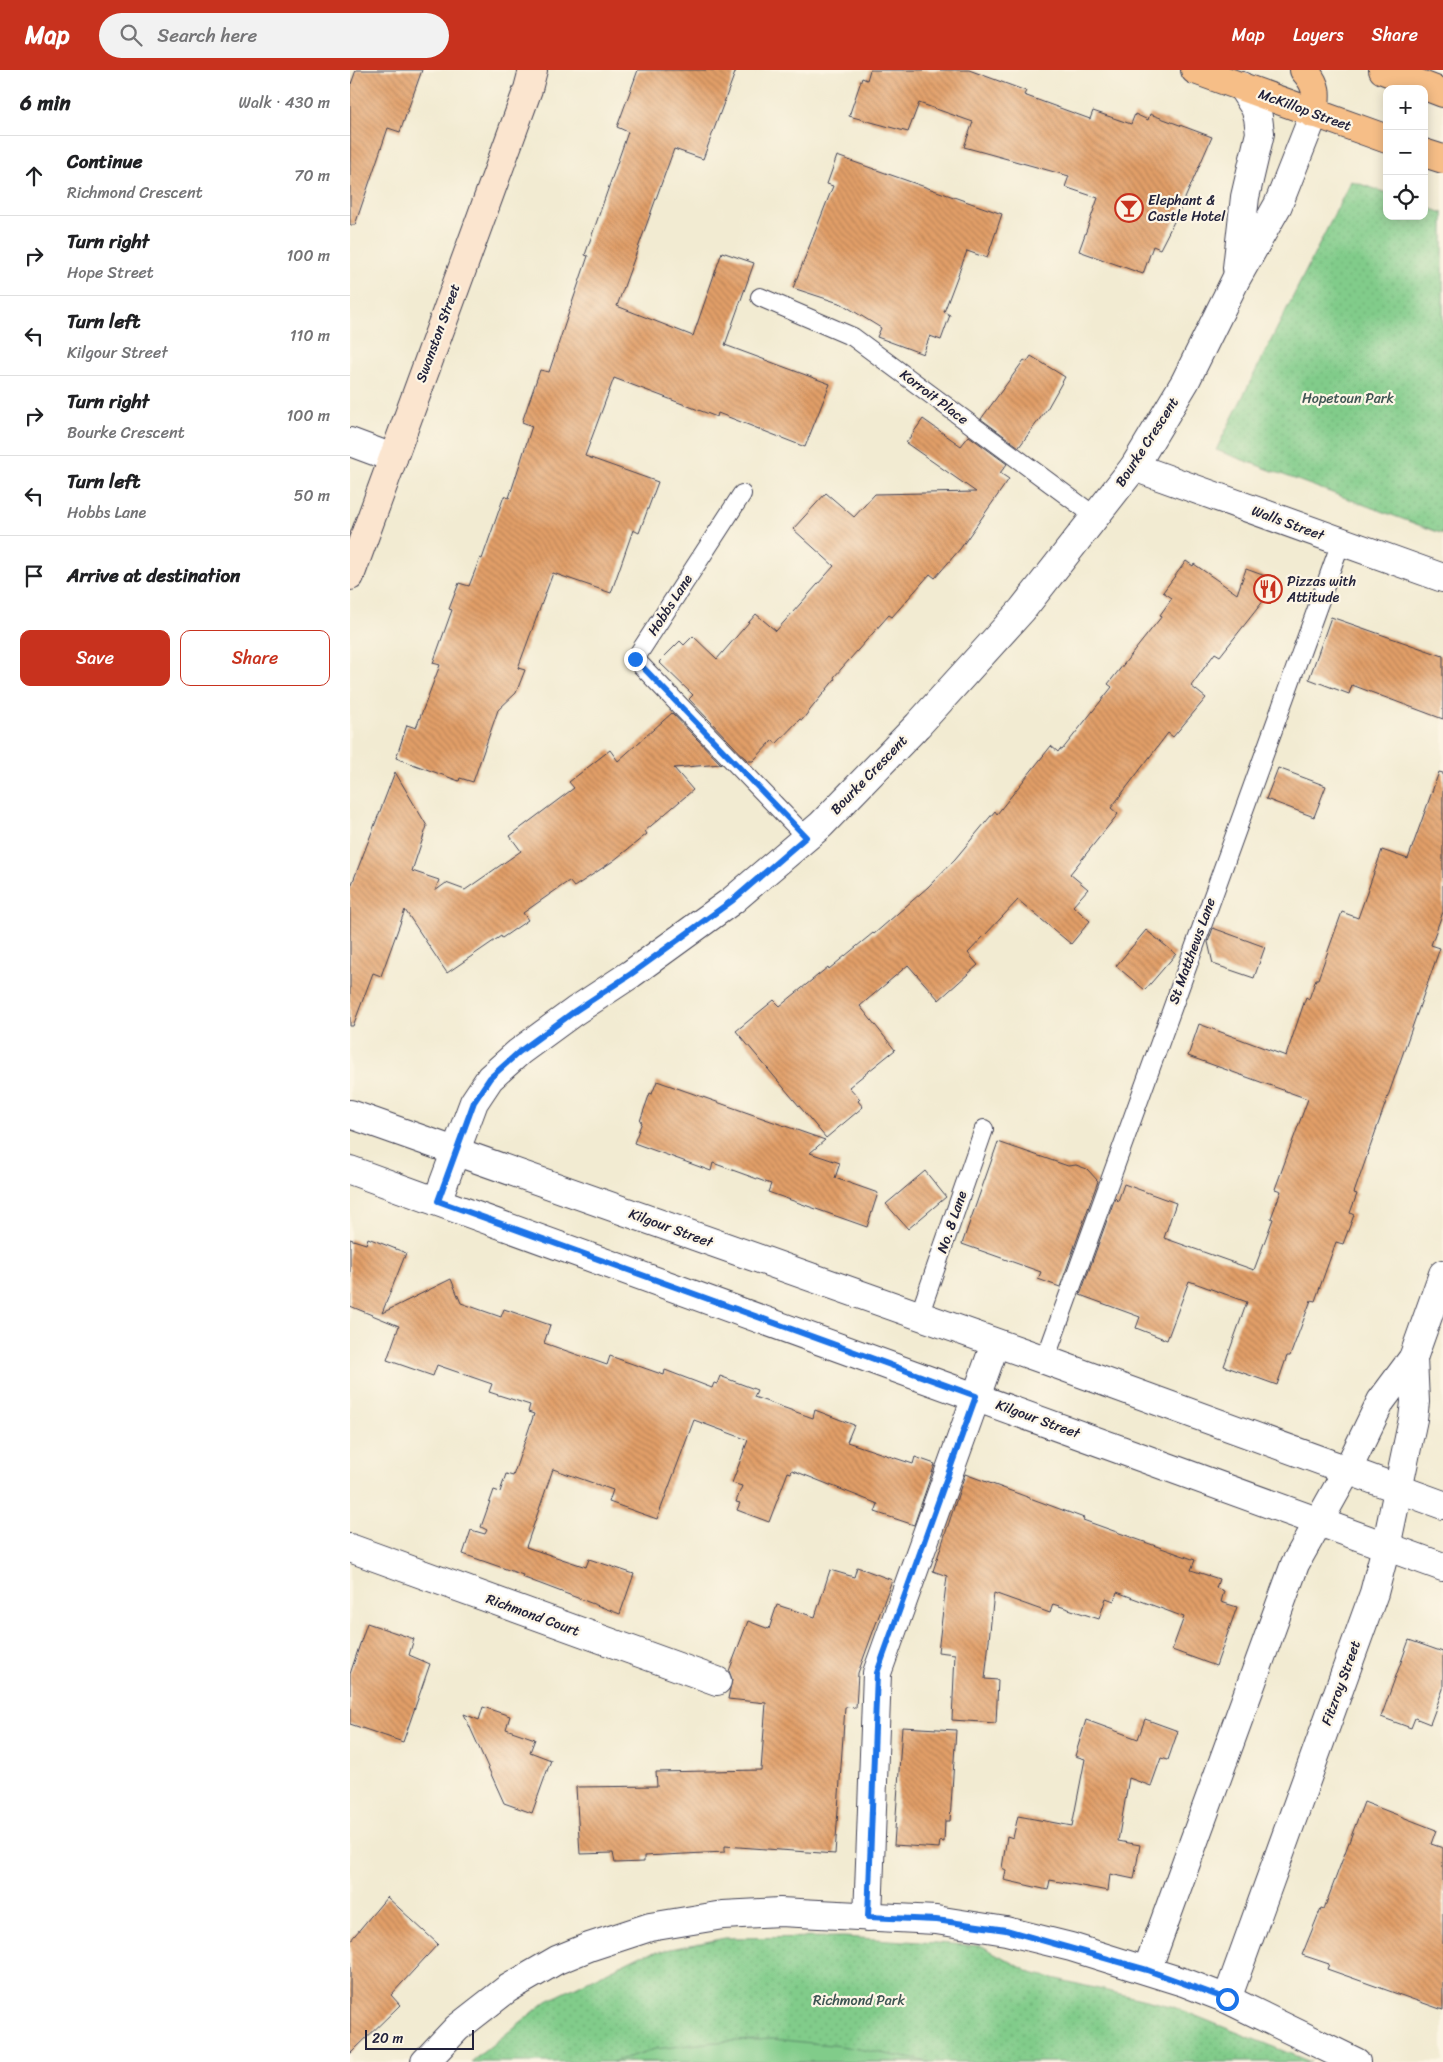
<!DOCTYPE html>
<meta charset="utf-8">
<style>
:root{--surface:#fff;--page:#f2f2f2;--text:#202124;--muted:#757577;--line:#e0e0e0;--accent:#c8321e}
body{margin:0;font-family:Sriracha,sans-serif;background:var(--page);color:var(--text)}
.controls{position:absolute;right:15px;top:15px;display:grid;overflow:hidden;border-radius:10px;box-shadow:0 2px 12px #0003}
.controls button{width:45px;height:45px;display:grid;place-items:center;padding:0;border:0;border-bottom:1px solid var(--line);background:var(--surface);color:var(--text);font:25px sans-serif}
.scale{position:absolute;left:15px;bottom:12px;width:109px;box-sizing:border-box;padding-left:5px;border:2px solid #22223b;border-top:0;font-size:14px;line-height:18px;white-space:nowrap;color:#22223b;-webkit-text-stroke:4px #fcf5e5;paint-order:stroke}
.stop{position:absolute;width:15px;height:15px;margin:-11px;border:4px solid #1a73e8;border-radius:50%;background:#fff}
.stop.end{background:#1a73e8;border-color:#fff;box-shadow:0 1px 5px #0008}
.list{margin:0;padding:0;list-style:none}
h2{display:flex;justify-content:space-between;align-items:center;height:65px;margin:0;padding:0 20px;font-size:21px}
h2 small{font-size:16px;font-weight:400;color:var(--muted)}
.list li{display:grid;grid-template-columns:32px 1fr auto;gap:15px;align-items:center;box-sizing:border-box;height:80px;padding:0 20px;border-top:1px solid var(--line)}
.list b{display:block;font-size:19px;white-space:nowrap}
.list p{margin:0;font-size:16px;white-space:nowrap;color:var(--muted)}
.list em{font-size:16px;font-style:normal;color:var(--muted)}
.actions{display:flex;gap:10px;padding:15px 20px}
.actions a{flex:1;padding:11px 0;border:1px solid var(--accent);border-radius:10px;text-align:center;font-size:18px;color:var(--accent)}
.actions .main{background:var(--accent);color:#fff}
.icon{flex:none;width:28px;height:28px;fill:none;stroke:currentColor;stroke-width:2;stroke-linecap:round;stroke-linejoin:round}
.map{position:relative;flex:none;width:1093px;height:1992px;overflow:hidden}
header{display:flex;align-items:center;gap:30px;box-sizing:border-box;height:70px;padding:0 25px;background:var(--accent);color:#fff}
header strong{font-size:24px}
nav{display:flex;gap:28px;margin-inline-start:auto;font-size:18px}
.search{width:350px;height:45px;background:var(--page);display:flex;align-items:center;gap:12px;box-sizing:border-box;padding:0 18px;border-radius:28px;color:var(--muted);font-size:19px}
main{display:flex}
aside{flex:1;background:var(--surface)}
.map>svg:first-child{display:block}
</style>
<header>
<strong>Map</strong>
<div class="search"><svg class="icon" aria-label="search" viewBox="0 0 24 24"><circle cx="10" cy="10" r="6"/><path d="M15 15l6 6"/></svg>Search here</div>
<nav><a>Map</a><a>Layers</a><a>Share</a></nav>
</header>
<main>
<aside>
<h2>6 min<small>Walk · 430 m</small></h2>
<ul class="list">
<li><svg class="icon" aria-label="ahead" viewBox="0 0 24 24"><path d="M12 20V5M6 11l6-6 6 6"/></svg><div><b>Continue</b><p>Richmond Crescent</p></div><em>70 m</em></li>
<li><svg class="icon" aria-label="right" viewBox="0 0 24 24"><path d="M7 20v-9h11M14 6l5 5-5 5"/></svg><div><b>Turn right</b><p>Hope Street</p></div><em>100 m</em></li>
<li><svg class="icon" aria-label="left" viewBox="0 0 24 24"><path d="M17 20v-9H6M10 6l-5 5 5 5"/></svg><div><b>Turn left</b><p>Kilgour Street</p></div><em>110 m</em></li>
<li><svg class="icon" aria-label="right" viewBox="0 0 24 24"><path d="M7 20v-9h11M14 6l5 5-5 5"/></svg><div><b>Turn right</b><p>Bourke Crescent</p></div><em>100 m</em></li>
<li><svg class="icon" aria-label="left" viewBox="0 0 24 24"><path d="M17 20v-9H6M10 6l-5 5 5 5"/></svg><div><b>Turn left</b><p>Hobbs Lane</p></div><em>50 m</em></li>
<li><svg class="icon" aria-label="arrive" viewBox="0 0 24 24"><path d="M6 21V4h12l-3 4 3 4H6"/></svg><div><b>Arrive at destination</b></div></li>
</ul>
<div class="actions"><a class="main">Save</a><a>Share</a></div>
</aside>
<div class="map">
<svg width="1093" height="1992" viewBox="0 0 1093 1992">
<defs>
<pattern id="park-dots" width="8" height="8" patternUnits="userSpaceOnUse" patternTransform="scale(1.25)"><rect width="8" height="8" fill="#81cc8a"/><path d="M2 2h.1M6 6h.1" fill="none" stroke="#6faf78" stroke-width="1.8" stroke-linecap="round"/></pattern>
<pattern id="building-back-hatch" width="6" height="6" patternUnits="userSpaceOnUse" patternTransform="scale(1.25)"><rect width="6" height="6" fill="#e29f68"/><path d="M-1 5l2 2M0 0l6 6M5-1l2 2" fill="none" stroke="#b78157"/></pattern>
</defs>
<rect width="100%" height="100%" fill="#fcf5e5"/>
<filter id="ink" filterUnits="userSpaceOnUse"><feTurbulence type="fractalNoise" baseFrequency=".02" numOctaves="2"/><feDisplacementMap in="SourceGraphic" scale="10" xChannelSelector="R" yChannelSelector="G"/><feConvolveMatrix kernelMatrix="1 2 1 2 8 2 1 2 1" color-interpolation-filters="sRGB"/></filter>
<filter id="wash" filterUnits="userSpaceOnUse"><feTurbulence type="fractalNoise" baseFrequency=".0096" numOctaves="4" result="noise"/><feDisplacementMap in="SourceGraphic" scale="20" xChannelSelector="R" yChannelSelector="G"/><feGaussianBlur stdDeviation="1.12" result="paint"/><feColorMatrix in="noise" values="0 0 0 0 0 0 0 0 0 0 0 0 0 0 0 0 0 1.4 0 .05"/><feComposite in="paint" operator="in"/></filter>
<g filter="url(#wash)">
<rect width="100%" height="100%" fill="#f2ebd2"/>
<g fill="url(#park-dots)" stroke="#527762">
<polygon points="1001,111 1037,123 1037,146 1074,146 1074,136 1093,143 1093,464 866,380"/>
<polygon points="494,1867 632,1876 681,1903 821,1936 961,1992 121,1992 197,1931 291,1885 375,1868"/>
</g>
<polygon fill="#81cc8a" stroke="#527762" points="423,1969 491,1976 580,1992 262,1992 305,1979 366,1972"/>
<g id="blocks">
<g fill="url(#building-back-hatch)">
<polygon points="6,0 72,0 50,62 38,58 5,155 0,155 0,17"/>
<polygon points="288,0 386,0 353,89 324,79 267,236 343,266 372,182 404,193 375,275 480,314 455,377 368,343 367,347 264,308 235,386 308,412 289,463 283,460 261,523 203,503 168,598 175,600 166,623 148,640 123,712 110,708 109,711 46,688 57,655 66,658 90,595 83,593 102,540 99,539 109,513 119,516 130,488 132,489 154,426 159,428 182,356 172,352 190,300 199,302 220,239 238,186 235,185 278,62 267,57"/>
<polygon points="520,0 619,0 676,21 674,25 740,49 743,41 781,54 785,44 798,50 800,44 862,67 829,142 810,179 803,176 793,204 729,181 748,128 715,117 719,106 614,77 623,52 569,33 558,62 499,46 512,8 517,10"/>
<polygon points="487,86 652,144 637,188 617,181 594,242 600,245 591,270 580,266 573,284 527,267 531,258 492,234 443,218 483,116 477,114"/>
<polygon points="681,286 715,307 697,339 669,377 631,349 674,290 677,292"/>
<polygon points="573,349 611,376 619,366 657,394 650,403 659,409 610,479 585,508 580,504 542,547 539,545 484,607 485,609 452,650 450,649 426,674 423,670 403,691 398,691 339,629 343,625 309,592 330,571 334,575 343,566 367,589 406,544 426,561 484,496 443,459 476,423 504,447 525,424 626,422 556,373"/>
<polygon points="836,491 843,496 844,494 887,524 896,499 929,511 870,586 865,583 841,616 856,628 823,667 818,663 761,738 768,744 720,804 738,819 723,836 740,851 721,874 668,830 618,883 628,895 589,930 558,895 510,936 545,980 499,1017 510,1029 508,1031 513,1037 476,1068 386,961 424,930 430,936 478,897 479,899 523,863 524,864 578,817 605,789 645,741 647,744 701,676 708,682 710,679 712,680 762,617 758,614 812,546 810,545 822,528 813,522"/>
<polygon points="981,547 1093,586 1093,649 1002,615 999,624 959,609"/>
<polygon points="322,643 371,694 324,698 343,720 295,761 297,764 263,791 224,817 219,811 173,843 178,850 152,868 151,866 97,903 55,840 31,906 23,903 3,956 0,956 0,819 45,702 77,756 62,801 89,810 85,821 96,813 115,820 171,781 160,766 224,718 219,712 260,680 268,691"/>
<polygon points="928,698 976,716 964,747 916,729"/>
<polygon points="1089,702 1093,703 1093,842 1081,875 1090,878 1004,1123 1007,1124 1000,1143 1004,1145 993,1174 986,1172 965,1231 961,1230 940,1286 937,1286 927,1315 874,1296 897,1232 839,1211 817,1270 786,1258 790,1247 730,1225 765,1128 768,1131 774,1114 826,1133 814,1168 904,1200 923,1149 921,1148 931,1121 925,1119 958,1029 838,986 849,954 936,986 956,927 959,929 966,909 968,909 992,842 1008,848 1032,780 1058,789"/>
<polygon points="863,858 915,877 904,908 863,894 858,872"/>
<polygon points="796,860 826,884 795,920 766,896"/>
<polygon points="307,1011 475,1070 460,1083 490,1093 485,1108 528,1123 517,1157 418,1122 421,1114 363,1093 361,1101 284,1073 292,1052 290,1051 300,1023 302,1024"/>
<polygon points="648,1072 718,1096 726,1095 737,1099 748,1111 710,1217 688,1209 691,1202 612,1174"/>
<polygon points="575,1101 596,1127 558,1159 536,1134"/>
<polygon points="18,1168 56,1183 32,1243 101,1209 111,1233 151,1247 154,1239 200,1255 194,1273 257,1295 260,1286 314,1305 315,1300 362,1318 364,1313 367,1314 370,1306 407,1320 404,1327 463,1348 465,1340 504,1355 497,1372 563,1394 565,1387 585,1394 564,1455 525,1442 528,1434 442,1400 441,1403 438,1402 419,1452 387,1440 390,1433 386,1432 392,1416 382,1413 398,1370 344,1350 307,1449 259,1432 263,1420 203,1399 176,1477 236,1497 239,1489 284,1504 270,1544 172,1507 173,1505 113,1484 121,1460 135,1464 137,1460 131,1457 144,1420 150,1422 156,1404 163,1406 184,1344 178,1342 180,1335 139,1322 142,1314 87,1295 83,1306 37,1290 49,1256 0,1236 0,1169 16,1174"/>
<polygon points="615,1404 734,1448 733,1450 845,1490 841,1500 869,1509 866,1518 874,1521 871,1532 887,1537 866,1596 822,1580 834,1547 767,1522 764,1531 756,1528 749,1549 703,1534 700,1543 644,1523 635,1609 648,1610 646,1653 602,1650 605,1584 588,1582 597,1506 583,1501"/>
<polygon points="507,1497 542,1510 508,1603 506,1638 495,1637 485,1784 375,1776 375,1782 294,1786 294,1792 265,1793 263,1783 230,1784 226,1717 307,1716 306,1702 411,1700 416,1633 378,1629 382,1609 379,1601 398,1551 419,1559 427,1535 465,1547 480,1500 504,1507"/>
<polygon points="17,1553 64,1569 59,1585 80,1594 53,1672 0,1654 0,1604"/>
<polygon points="1059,1570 1093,1582 1093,1619 1080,1654 1065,1648 1061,1658 1031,1647"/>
<polygon points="133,1637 160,1646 156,1659 185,1669 180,1682 201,1690 182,1743 154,1733 114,1644 129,1650"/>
<polygon points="795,1649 828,1661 818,1690 811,1688 801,1716 779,1708 768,1771 790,1775 784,1809 760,1804 758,1821 700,1810 698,1820 654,1810 656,1800 652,1798 657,1766 663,1768 668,1746 722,1756 735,1689 725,1686 736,1650 788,1669"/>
<polygon points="552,1657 606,1660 600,1751 595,1751 594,1772 590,1771 589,1778 544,1775"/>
<polygon points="1014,1732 1086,1760 1081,1774 1093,1778 1093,1940 977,1899 979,1894 952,1885 971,1838 974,1839"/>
<polygon points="37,1827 88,1874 41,1925 50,1935 0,1984 0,1871"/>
</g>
</g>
</g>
<g filter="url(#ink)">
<use href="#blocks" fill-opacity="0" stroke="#414052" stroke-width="1"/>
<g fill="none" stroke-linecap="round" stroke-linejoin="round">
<defs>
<g id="lane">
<polyline points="410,227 503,267 746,447"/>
<polyline points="392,424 285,589 456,767"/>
<polyline points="569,1246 634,1059"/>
<polyline points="695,1290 991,472"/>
</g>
<g id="street">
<polyline points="887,198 895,127 910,63 908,47 905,38 891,16"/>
<polyline points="0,372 43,388"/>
<polyline points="784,397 1093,508"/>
<polyline points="0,1044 695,1290 1093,1435"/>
<polyline points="0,1100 1093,1497"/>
<polyline points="87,1131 124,1032 140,1008 169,982 225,941 281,904 383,830 471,755 568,655 672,540 784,397 835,312 886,209 928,135 964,44"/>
<polyline points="0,1478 367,1611"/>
<polyline points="518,1847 527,1603 645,1274"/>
<polyline points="797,1900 945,1494 997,1401 1031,1331 1063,1288 1093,1204"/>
<polyline points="877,1929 1024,1523 1036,1477 1063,1349 1065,1332 1063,1288"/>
<polyline points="75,1992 107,1958 157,1919 207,1890 239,1877 300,1857 373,1845 430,1842 586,1850 656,1861 721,1877 836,1913 877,1929 1006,1992"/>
</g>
<polyline id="secondary" points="0,506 178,19 183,0"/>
<g id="highway">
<polyline points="845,0 1037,69"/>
<path d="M954,0C968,16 967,23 964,44"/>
<polyline points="1033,0 1093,23"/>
<polyline points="1074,83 1093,89"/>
</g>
</defs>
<use href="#lane" stroke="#414052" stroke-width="20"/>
<use href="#street" stroke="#414052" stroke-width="30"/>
<use href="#secondary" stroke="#414052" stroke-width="30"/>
<use href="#highway" stroke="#414052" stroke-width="30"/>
<use href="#lane" stroke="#fff" stroke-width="18"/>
<use href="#street" stroke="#fff" stroke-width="28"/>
<use href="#secondary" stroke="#fbe5cf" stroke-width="28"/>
<use href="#highway" stroke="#f6be87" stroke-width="28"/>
</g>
</g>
<g fill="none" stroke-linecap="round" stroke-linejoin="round" filter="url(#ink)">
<polyline stroke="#1a73e8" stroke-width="6" points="285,589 456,767 383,830 281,904 225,941 169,982 140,1008 124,1032 88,1131 626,1326 527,1603 518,1847 586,1850 656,1860 797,1900 877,1929"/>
</g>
<defs>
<symbol id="bar-ring" viewBox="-11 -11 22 22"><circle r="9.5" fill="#fcf5e5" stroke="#c8321e" stroke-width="1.5"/><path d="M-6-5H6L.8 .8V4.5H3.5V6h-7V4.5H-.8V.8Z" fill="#c8321e"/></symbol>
<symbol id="restaurant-ring" viewBox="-11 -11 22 22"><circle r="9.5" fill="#fcf5e5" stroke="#c8321e" stroke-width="1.5"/><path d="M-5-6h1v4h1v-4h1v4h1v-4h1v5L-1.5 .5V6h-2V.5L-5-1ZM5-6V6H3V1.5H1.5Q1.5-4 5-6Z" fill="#c8321e"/></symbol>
</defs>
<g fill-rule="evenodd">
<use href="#bar-ring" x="763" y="122" width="32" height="32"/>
<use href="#restaurant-ring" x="902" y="503" width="32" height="32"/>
</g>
<g text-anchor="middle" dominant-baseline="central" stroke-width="4.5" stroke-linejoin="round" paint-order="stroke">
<g font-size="14" fill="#22223b" stroke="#fcf5e5">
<text transform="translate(955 40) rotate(20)">McKillop Street</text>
<text transform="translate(88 263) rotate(-70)">Swanston Street</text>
<text transform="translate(584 327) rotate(37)">Korroit Place</text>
<text transform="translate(797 372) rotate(-57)">Bourke Crescent</text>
<text transform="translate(938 453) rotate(20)">Walls Street</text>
<text transform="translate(320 535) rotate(-57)">Hobbs Lane</text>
<text transform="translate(519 705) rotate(-46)">Bourke Crescent</text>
<text transform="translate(842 881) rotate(-70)">St Matthews Lane</text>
<text transform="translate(602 1152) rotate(-71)">No. 8 Lane</text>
<text transform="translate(321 1158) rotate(20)">Kilgour Street</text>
<text transform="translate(688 1349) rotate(20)">Kilgour Street</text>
<text transform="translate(183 1545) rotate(20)">Richmond Court</text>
<text transform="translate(991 1613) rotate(-70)">Fitzroy Street</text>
</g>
<g font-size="14" fill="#22223b" stroke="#fcf5e5" text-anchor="start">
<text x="798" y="130">Elephant &amp;<tspan x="798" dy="16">Castle Hotel</tspan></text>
<text x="937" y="511">Pizzas with<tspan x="937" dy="16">Attitude</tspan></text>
</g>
<g font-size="14" fill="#3e5553" stroke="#fcf5e5">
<text x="998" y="328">Hopetoun Park</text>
<text x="509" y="1930">Richmond Park</text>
</g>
</g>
</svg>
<div class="controls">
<button>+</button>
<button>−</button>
<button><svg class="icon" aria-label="locate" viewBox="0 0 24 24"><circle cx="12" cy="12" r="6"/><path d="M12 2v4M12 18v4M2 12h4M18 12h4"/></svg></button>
</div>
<div class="scale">20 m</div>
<div class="stop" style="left:877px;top:1929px"></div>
<div class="stop end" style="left:285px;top:589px"></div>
</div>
</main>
